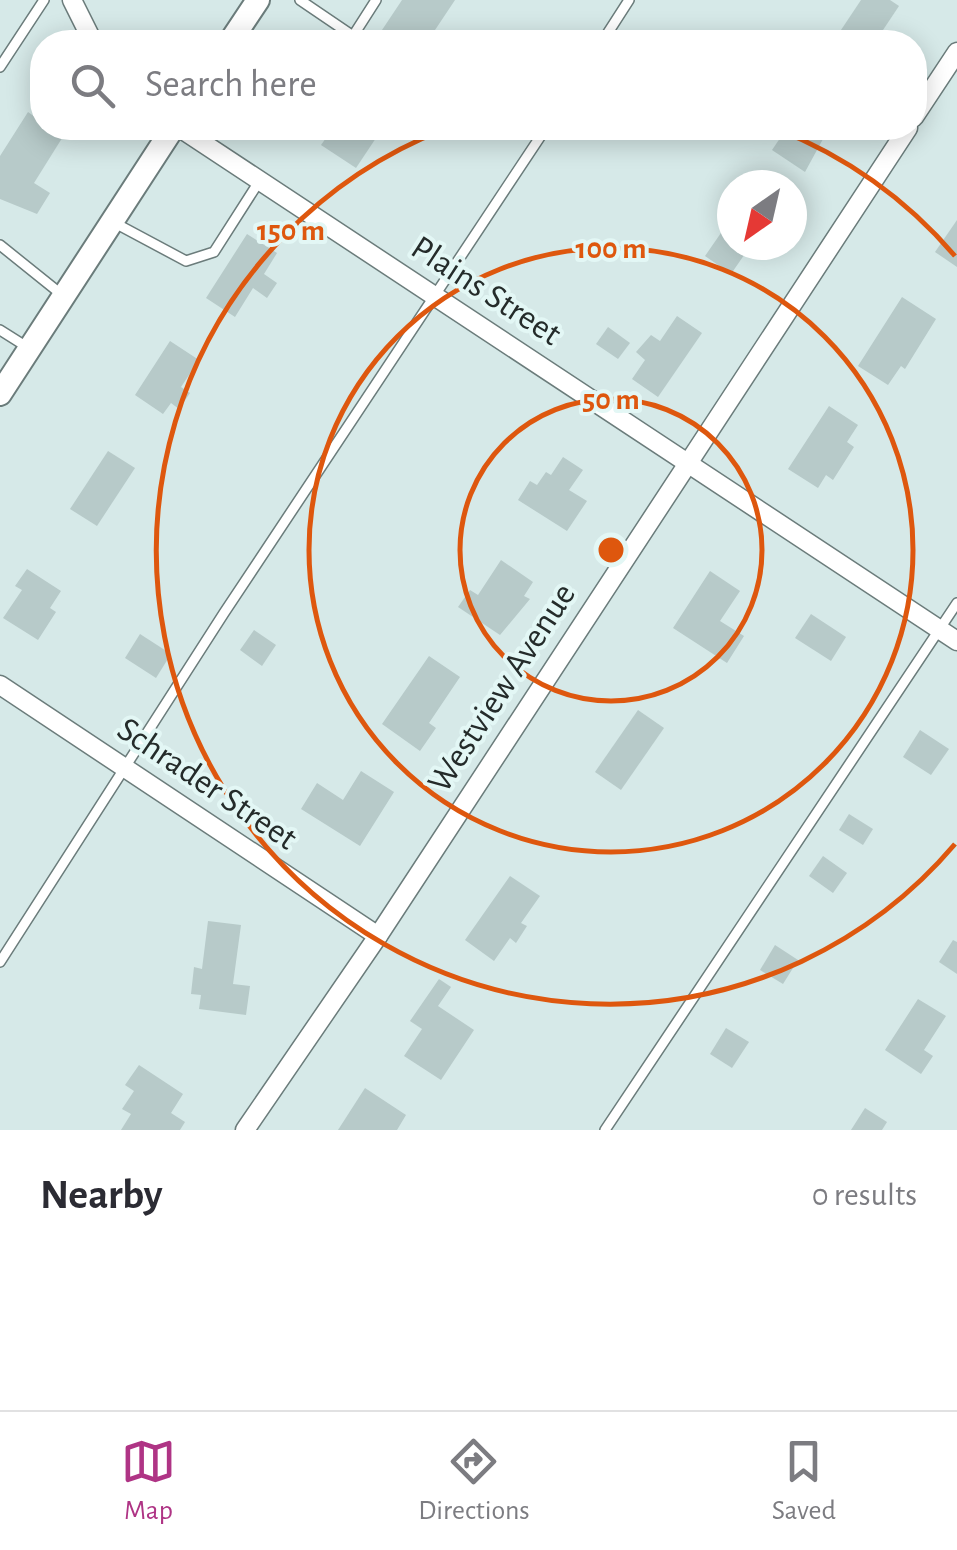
<!DOCTYPE html>
<style>
:root{--surface:#fff;--page:#f7f7f7;--text:#2b2b33;--muted:#7c7c81;--line:#e1e1e2;--accent:#af3485}
body{margin:0;font-family:"Alegreya Sans",sans-serif;background:var(--page);color:var(--text)}
.compass{position:absolute;left:717px;top:170px;width:90px;height:90px;border-radius:50%;background:var(--surface);box-shadow:0 5px 25px #0003;rotate:214deg}
.list{margin:0;padding:0;list-style:none}
h2{display:flex;justify-content:space-between;align-items:center;height:130px;margin:0;padding:0 40px;font-size:42px}
h2 small{font-size:32px;font-weight:400;color:var(--muted)}
.icon{flex:none;width:55px;height:55px;fill:none;stroke:currentColor;stroke-width:2;stroke-linecap:round;stroke-linejoin:round}
.map{position:relative;flex:none;width:957px;height:1130px;overflow:hidden}
.search{position:absolute;background:var(--surface);box-shadow:0 5px 25px #0003;left:30px;right:30px;top:30px;height:110px;display:flex;align-items:center;gap:25px;box-sizing:border-box;padding:0 35px;border-radius:40px;color:var(--muted);font-size:38px}
.sheet{height:280px;background:var(--surface)}
nav{display:flex;justify-content:space-around;align-items:center;box-sizing:border-box;height:140px;border-top:2px solid var(--line);background:var(--surface);font-size:28px;color:var(--muted)}
nav a{display:grid;justify-items:center;gap:5px}
nav .on{color:var(--accent)}
.map>svg:first-child{display:block}
</style>
<div class="map">
<svg width="957" height="1130" viewBox="0 0 957 1130">
<rect width="100%" height="100%" fill="#d6e9e8"/>
<g fill="#b7cac9">
<polygon points="402,0 455,0 427,42 407,39 405,42 374,42"/>
<polygon points="861,0 890,0 899,6 875,42 833,42"/>
<polygon points="28,112 42,122 42,128 64,135 34,183 50,193 37,214 0,199 0,156"/>
<polygon points="333,128 380,128 382,129 356,168 321,145"/>
<polygon points="787,128 829,128 805,172 772,150"/>
<polygon points="732,217 732,245 751,245 731,274 705,256"/>
<polygon points="957,220 957,267 935,252"/>
<polygon points="247,234 277,253 264,274 277,283 267,298 253,288 235,317 206,298"/>
<polygon points="902,297 936,319 905,369 901,366 888,385 858,366"/>
<polygon points="677,316 702,333 658,397 632,379 645,360 636,352 651,335 660,341"/>
<polygon points="608,327 630,343 618,359 596,344"/>
<polygon points="170,341 199,360 181,387 190,393 179,409 171,403 163,414 135,395"/>
<polygon points="829,406 858,425 847,442 854,447 833,480 826,475 818,488 788,469"/>
<polygon points="108,451 135,468 97,526 70,509"/>
<polygon points="563,457 583,470 569,490 587,501 567,531 518,500 530,481 537,485 546,472 551,475"/>
<polygon points="501,560 533,582 524,596 530,599 500,635 458,607 470,590 478,595"/>
<polygon points="27,569 61,591 50,608 56,612 38,640 3,618 22,590 15,586"/>
<polygon points="710,571 740,591 720,621 744,636 727,663 673,628"/>
<polygon points="811,614 846,637 831,661 795,638"/>
<polygon points="254,630 276,645 262,666 240,650"/>
<polygon points="140,634 171,654 156,678 125,658"/>
<polygon points="429,656 460,677 429,723 436,728 420,751 382,724"/>
<polygon points="638,710 664,728 621,790 595,772"/>
<polygon points="920,730 949,749 931,775 903,757"/>
<polygon points="361,771 394,792 360,846 301,809 317,783 343,800"/>
<polygon points="849,814 873,829 863,845 839,830"/>
<polygon points="823,856 847,873 833,893 809,876"/>
<polygon points="510,876 540,896 521,923 527,926 516,943 510,938 494,961 465,940"/>
<polygon points="208,921 241,925 233,984 250,986 246,1015 199,1009 201,995 191,994 194,967 202,969"/>
<polygon points="953,940 957,942 957,974 939,962"/>
<polygon points="775,945 798,960 783,984 760,970"/>
<polygon points="439,979 451,987 438,1006 474,1030 441,1080 404,1056 422,1029 410,1021"/>
<polygon points="918,999 946,1016 924,1050 933,1056 921,1074 885,1050"/>
<polygon points="726,1028 749,1042 732,1068 710,1054"/>
<polygon points="139,1065 183,1094 171,1113 185,1122 180,1130 121,1130 131,1114 122,1109 134,1091 125,1085"/>
<polygon points="365,1088 406,1115 397,1130 338,1130"/>
<polygon points="865,1108 887,1122 882,1130 851,1130"/>
</g>
<g fill="none" stroke-linecap="round" stroke-linejoin="round">
<defs>
<g id="service">
<polyline points="300,0 353,36 376,0"/>
<polyline points="602,42 629,0"/>
<polyline points="0,67 44,0"/>
<polyline points="113,222 186,261 214,252 260,180"/>
<polyline points="0,245 61,294"/>
<polyline points="0,330 27,347"/>
<polyline points="0,962 224,613 546,128"/>
<polyline points="605,1130 957,603"/>
</g>
<g id="minor">
<polyline points="72,0 93,42"/>
<polyline points="914,117 957,52"/>
<polyline points="180,128 957,641"/>
<polyline points="0,685 378,936"/>
<polyline points="245,1130 378,936 908,128"/>
</g>
<g id="tertiary">
<polyline points="230,42 258,0"/>
<polyline points="0,394 173,128"/>
</g>
</defs>
<use href="#service" stroke="#6b7c7b" stroke-width="12"/>
<use href="#minor" stroke="#6b7c7b" stroke-width="21"/>
<use href="#tertiary" stroke="#6b7c7b" stroke-width="26"/>
<use href="#service" stroke="#fff" stroke-width="9"/>
<use href="#minor" stroke="#fff" stroke-width="18"/>
<use href="#tertiary" stroke="#fff" stroke-width="22"/>
</g>
<g fill="none" stroke="#de570e" stroke-width="5">
<circle cx="611" cy="550" r="151"/>
<circle cx="611" cy="550" r="302"/>
<path d="M955 844A453 453 0 1 1 445 129M777 129A453 453 0 0 1 955 256"/>
</g>
<g text-anchor="middle" dominant-baseline="central" stroke-width="8" stroke-linejoin="round" paint-order="stroke">
<g font-size="35" fill="#242b2a" stroke="#e3f7f5">
<text transform="translate(486 291) rotate(33)">Plains Street</text>
<text transform="translate(502 688) rotate(-57)">Westview Avenue</text>
<text transform="translate(207 784) rotate(34)">Schrader Street</text>
</g>
</g>
<circle cx="611" cy="550" r="15" fill="#de570e" stroke="#e3f7f5" stroke-width="5"/>
<g font-size="30" text-anchor="middle" font-weight="bold" fill="#de570e" stroke="#e3f7f5" stroke-width="8" stroke-linejoin="round" paint-order="stroke">
<text x="291" y="240">150 m</text>
<text x="611" y="258">100 m</text>
<text x="611" y="409">50 m</text>
</g>
</svg>
<svg class="compass" viewBox="-18 -18 36 36"><path d="M0-13l5 13h-10z" fill="#e53935"/><path d="M0 13l5-13h-10z" fill="#7c7c81"/></svg>
<div class="search"><svg class="icon" aria-label="search" viewBox="0 0 24 24"><circle cx="10" cy="10" r="6"/><path d="M15 15l6 6"/></svg>Search here</div>
</div>
<section class="sheet">
<h2>Nearby<small>0 results</small></h2>
<ul class="list">
</ul>
</section>
<nav>
<a class="on"><svg class="icon" aria-label="map" viewBox="0 0 24 24"><path d="M3 6l6-2 6 2 6-2v14l-6 2-6-2-6 2zM9 4v14M15 6v14"/></svg>Map</a>
<a><svg class="icon" aria-label="directions" viewBox="0 0 24 24"><path d="M12 3l9 9-9 9-9-9zM9 14v-3h6M13 9l2 2-2 2"/></svg>Directions</a>
<a><svg class="icon" aria-label="saved" viewBox="0 0 24 24"><path d="M7 4h10v16l-5-4-5 4z"/></svg>Saved</a>
</nav>
